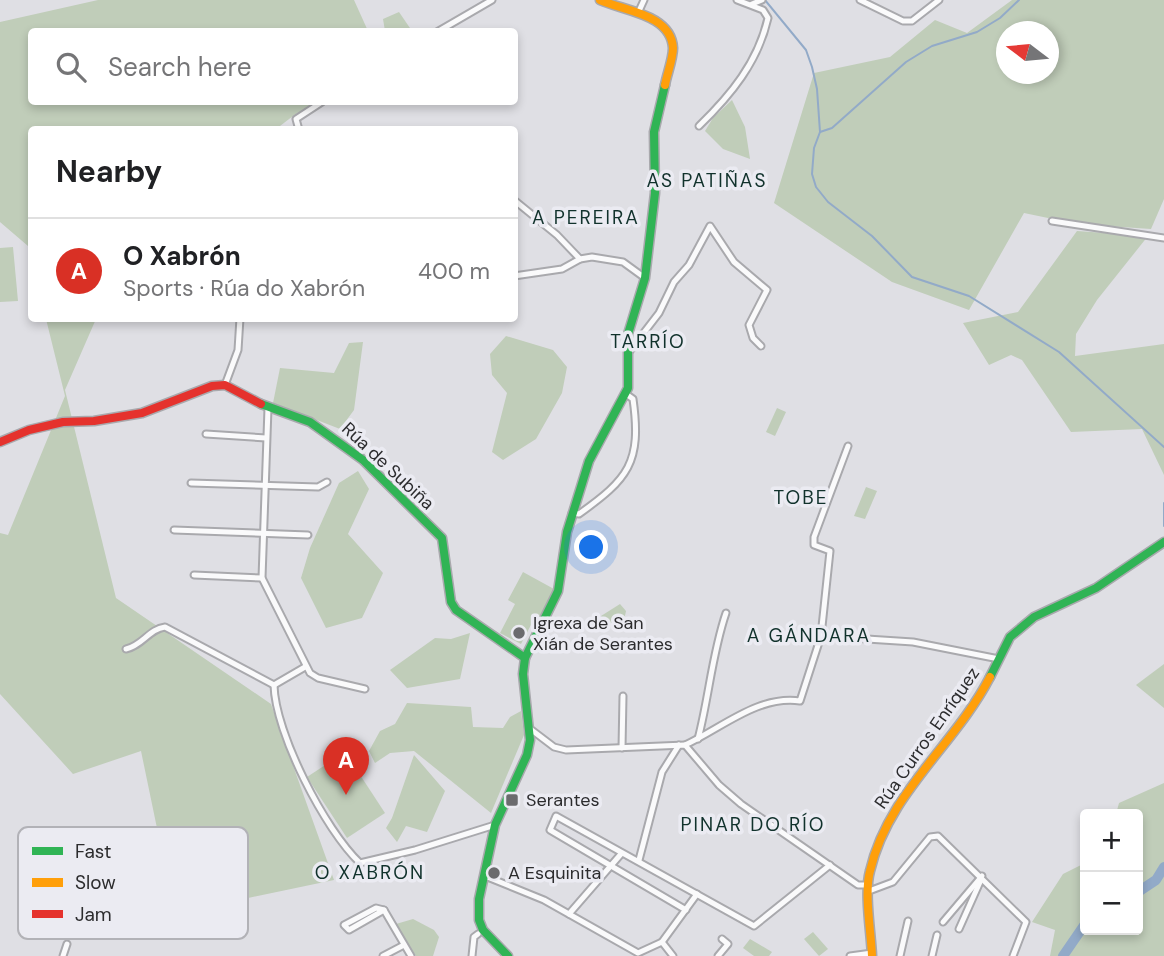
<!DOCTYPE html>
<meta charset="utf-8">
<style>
:root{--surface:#fff;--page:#f2f2f2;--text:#202124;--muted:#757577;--line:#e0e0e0;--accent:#d93025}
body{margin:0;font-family:"DM Sans",sans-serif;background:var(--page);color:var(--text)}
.controls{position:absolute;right:21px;bottom:21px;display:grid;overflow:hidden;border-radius:7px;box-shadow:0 4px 10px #0003}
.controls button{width:63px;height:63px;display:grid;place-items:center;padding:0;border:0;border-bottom:2px solid var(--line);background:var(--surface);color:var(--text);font:35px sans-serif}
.compass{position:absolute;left:996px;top:21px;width:63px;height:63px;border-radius:50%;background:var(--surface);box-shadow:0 4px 10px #0003;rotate:286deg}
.you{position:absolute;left:592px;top:548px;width:24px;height:24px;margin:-18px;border:5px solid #fff;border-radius:50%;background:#1a73e8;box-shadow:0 0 0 10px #1a73e833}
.badge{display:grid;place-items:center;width:46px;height:46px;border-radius:50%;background:var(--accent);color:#fff;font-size:23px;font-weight:700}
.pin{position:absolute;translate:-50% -58px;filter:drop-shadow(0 2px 4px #0008)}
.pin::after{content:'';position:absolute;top:37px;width:24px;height:21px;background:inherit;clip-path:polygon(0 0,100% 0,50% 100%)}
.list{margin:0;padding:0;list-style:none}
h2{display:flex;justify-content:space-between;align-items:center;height:91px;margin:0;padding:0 28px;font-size:30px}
h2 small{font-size:23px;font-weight:400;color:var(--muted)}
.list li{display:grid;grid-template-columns:46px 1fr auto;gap:21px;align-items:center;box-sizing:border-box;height:105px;padding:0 28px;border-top:2px solid var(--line)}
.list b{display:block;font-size:26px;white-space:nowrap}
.list p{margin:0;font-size:23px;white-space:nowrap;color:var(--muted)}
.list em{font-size:23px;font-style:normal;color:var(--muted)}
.icon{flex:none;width:38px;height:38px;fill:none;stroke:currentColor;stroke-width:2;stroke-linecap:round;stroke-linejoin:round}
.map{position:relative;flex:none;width:1164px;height:956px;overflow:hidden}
.search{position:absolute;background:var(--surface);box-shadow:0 4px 10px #0003;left:28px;top:28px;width:490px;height:77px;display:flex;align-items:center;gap:18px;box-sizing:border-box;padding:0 24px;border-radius:7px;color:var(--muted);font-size:26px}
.panel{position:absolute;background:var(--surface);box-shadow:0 4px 10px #0003;left:28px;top:126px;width:490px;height:196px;border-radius:7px}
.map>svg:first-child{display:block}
</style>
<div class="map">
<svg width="1164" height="956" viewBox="0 0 1164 956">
<rect width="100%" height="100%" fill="#dfdfe4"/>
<g fill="#c0cdb9" fill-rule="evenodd">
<polygon points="98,0 354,0 368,31 32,32 32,102 328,102 297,113 276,129 32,130 31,260 28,246 0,222 0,22"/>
<path d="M1012,0H1164V199L1151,229L1077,224L1024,213L969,310L892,282L774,203L814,73L890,57L935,20L967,33ZM1006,32H1048V74H1006Z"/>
<polygon points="399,12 412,31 385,31 383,19"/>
<polygon points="732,100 745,127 750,159 723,149 705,131 713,118"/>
<polygon points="1077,231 1148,236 1097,300 1076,334 1075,356 1164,344 1164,475 1142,429 1071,432 1022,360 1011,355 989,365 963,323 1018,312"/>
<polygon points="13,247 18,301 0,302 0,248"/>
<polygon points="46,319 96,319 65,390 116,598 271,704 334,880 248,898 195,897 158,833 141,751 73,774 0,694 0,533 8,535 65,396"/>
<polygon points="506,336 553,350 567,367 562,393 536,439 503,460 492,452 507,393 492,375 490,354"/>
<polygon points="363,342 354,410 340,429 273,403 280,368 334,373 349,343"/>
<polygon points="777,408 786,412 775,436 766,432"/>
<polygon points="358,471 369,489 348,534 383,573 362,618 326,628 301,578 310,548 339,483"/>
<polygon points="866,487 877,491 865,519 854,516"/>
<polygon points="523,572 554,589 538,623 533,621 521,644 500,633 515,604 508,600"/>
<polygon points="620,604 626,611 623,625 618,629 610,626 601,616"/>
<polygon points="470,633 460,679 407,688 390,670 435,638 451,639"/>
<polygon points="1164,664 1164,708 1136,685"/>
<polygon points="407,703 471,707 473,727 503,728 510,717 521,711 524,735 491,813 414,751 390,753 375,763 369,751 380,731 395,724"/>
<polygon points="345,752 385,813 347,838 307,777"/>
<polygon points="414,755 445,791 427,832 406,826 397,842 386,828 392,818"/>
<polygon points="1164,783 1164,956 1050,956 1055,930 1032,922 1063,874 1085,863 1085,930 1138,930 1138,814 1116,814 1119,803"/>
<polygon points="413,919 434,930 439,937 433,956 416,956 396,924"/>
<polygon points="813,932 828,949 819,956 804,939"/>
<polygon points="750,939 772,952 769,956 754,956 743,948"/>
</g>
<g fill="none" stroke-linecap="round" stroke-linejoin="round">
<g stroke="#92aac8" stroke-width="2">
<polyline points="765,0 806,50 812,67 817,89 820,132 814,148 812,174 816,187 828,202 872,236 912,277 969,296 1059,352 1164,447"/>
<polyline points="820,132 832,128 906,62 932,46 977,32 1000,18 1019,0"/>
<polyline points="1164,503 1164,526"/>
</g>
<g stroke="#92aac8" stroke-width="10">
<polyline points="1138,892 1156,880 1164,867"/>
<polyline points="1063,956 1085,924"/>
</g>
<defs>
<g id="street">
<polyline points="860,0 903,21 912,21 939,0"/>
<polyline points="752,4 762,0"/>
<polyline points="639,11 644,0"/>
<polyline points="437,32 492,0"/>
<path d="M699,126C731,95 758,62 768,18L763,10L737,0"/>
<polyline points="299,130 296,119 322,102"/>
<polyline points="514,200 557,235 580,259"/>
<polyline points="1052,221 1164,238"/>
<polyline points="514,276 562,269 580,259 592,257 623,262 645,278"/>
<polyline points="629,352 659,313 674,282 689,265 710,226 734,262 767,290 749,325 753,338 761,346"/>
<polyline points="225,385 238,350 240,318"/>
<polyline points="268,408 262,578 310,673 318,678 365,689"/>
<polyline points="206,434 266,438"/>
<polyline points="191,483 318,487 327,482"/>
<path d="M572,513L579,514C628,479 642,463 633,399L626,394"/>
<polyline points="174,530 308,535"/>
<polyline points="194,575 262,578"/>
<polyline points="821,636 830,551 814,545 814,537 848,446"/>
<path d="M126,649C142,646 149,629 165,627L274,685"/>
<path d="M274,685C275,733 325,830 360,863L415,850L495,825"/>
<polyline points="274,685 305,667"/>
<polyline points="529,728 554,747 566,750 685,745 719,785 741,804 858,885 869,885"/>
<path d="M698,739C709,697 712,654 726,613"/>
<path d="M685,745C722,728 758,695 800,701L821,636L913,642L999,659"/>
<polyline points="622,748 623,696"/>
<polyline points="639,860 662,772 679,745"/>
<polyline points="485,876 544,900 638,953 662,942 673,956"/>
<polyline points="869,891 893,882 930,837 938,836 1026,922 1013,956"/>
<polygon points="376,908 384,910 349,930 344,925"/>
<polyline points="384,910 411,956"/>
<polyline points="686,910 550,830 556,816 754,926 830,865"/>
<polyline points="569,914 621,854"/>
<polyline points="943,922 982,876"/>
<polyline points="959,929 980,882"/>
<polyline points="662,942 697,894"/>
<polyline points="63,956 67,944"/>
<polyline points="383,956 404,945"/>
<polyline points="472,956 474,937 478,934"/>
<polyline points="718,956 728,944 722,939"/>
<polyline points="850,956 872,953"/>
<polyline points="900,956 908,921"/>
<polyline points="932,956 937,935"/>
</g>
<g id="fast">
<polyline points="261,404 310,422 363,460 442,538 451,602 456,610 525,658"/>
<polyline points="990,677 1010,637 1034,617 1096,588 1164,542"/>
<polyline points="508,956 483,930 479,920 479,899 495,825 527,755 530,740 523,674 525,658 558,591 567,532 589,461 628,388 628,334 645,278 655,193 654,132 665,85"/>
</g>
<g id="slow">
<path d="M600,0C624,11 671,14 673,48C673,59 667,74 665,85"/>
<path d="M872,956C871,932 864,893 870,871C888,793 955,745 990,677"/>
</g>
<polyline id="jam" points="0,442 29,430 63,422 94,421 142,413 212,386 225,385 261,404"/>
</defs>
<use href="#street" stroke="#a9a9ad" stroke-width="9"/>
<use href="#fast" stroke="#a9a9ad" stroke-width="11"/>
<use href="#slow" stroke="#a9a9ad" stroke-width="11"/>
<use href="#jam" stroke="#a9a9ad" stroke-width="11"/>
<use href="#street" stroke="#fafafb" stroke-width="5"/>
<use href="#fast" stroke="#30b455" stroke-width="8"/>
<use href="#slow" stroke="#ff9f0a" stroke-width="8"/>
<use href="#jam" stroke="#e5322d" stroke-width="8"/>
</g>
<g fill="#6b6b6e" stroke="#ebebf2" stroke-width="2.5">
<circle cx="519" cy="633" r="7"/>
<rect x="505" y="793" width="14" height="14" rx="3.5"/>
<circle cx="494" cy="873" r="7"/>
</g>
<g text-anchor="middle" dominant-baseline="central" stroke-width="7" stroke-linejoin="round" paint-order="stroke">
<g font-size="18" fill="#2c2c2e" stroke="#ebebf2">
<text transform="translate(388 466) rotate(43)">Rúa de Subiña</text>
<text transform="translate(927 738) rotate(-55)">Rúa Curros Enríquez</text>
</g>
<g font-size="18" fill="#2c2c2e" stroke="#ebebf2" text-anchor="start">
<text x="533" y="623">Igrexa de San<tspan x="533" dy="21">Xián de Serantes</tspan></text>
<text x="526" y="800">Serantes</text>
<text x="508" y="873">A Esquinita</text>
</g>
<g font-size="19" letter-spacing="2" fill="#11322c" stroke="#ebebf2">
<text x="707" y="180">AS PATIÑAS</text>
<text x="586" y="217">A PEREIRA</text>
<text x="648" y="341">TARRÍO</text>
<text x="801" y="497">TOBE</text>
<text x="809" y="635">A GÁNDARA</text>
<text x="753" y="824">PINAR DO RÍO</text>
<text x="370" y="872">O XABRÓN</text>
</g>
</g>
<rect x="18" y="827" width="230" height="112" rx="10" fill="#ebebf2" stroke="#b2b2b7" stroke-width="2"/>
<rect x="32" y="847" width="31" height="8" fill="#30b455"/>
<rect x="32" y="878" width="31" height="9" fill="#ff9f0a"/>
<rect x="32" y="910" width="31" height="8" fill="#e5322d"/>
<g font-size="19" fill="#2c2c2e">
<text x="75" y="858">Fast</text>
<text x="75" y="889">Slow</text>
<text x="75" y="921">Jam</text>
</g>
</svg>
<div class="controls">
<button>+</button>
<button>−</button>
</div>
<svg class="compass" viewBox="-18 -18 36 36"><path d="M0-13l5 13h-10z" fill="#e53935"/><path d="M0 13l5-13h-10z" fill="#757577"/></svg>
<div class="you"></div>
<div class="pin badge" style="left:346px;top:795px">A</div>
<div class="search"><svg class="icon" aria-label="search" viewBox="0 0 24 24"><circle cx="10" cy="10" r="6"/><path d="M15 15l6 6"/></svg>Search here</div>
<section class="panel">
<h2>Nearby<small></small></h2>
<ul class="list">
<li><span class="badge">A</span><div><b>O Xabrón</b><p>Sports · Rúa do Xabrón</p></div><em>400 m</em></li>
</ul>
</section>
</div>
